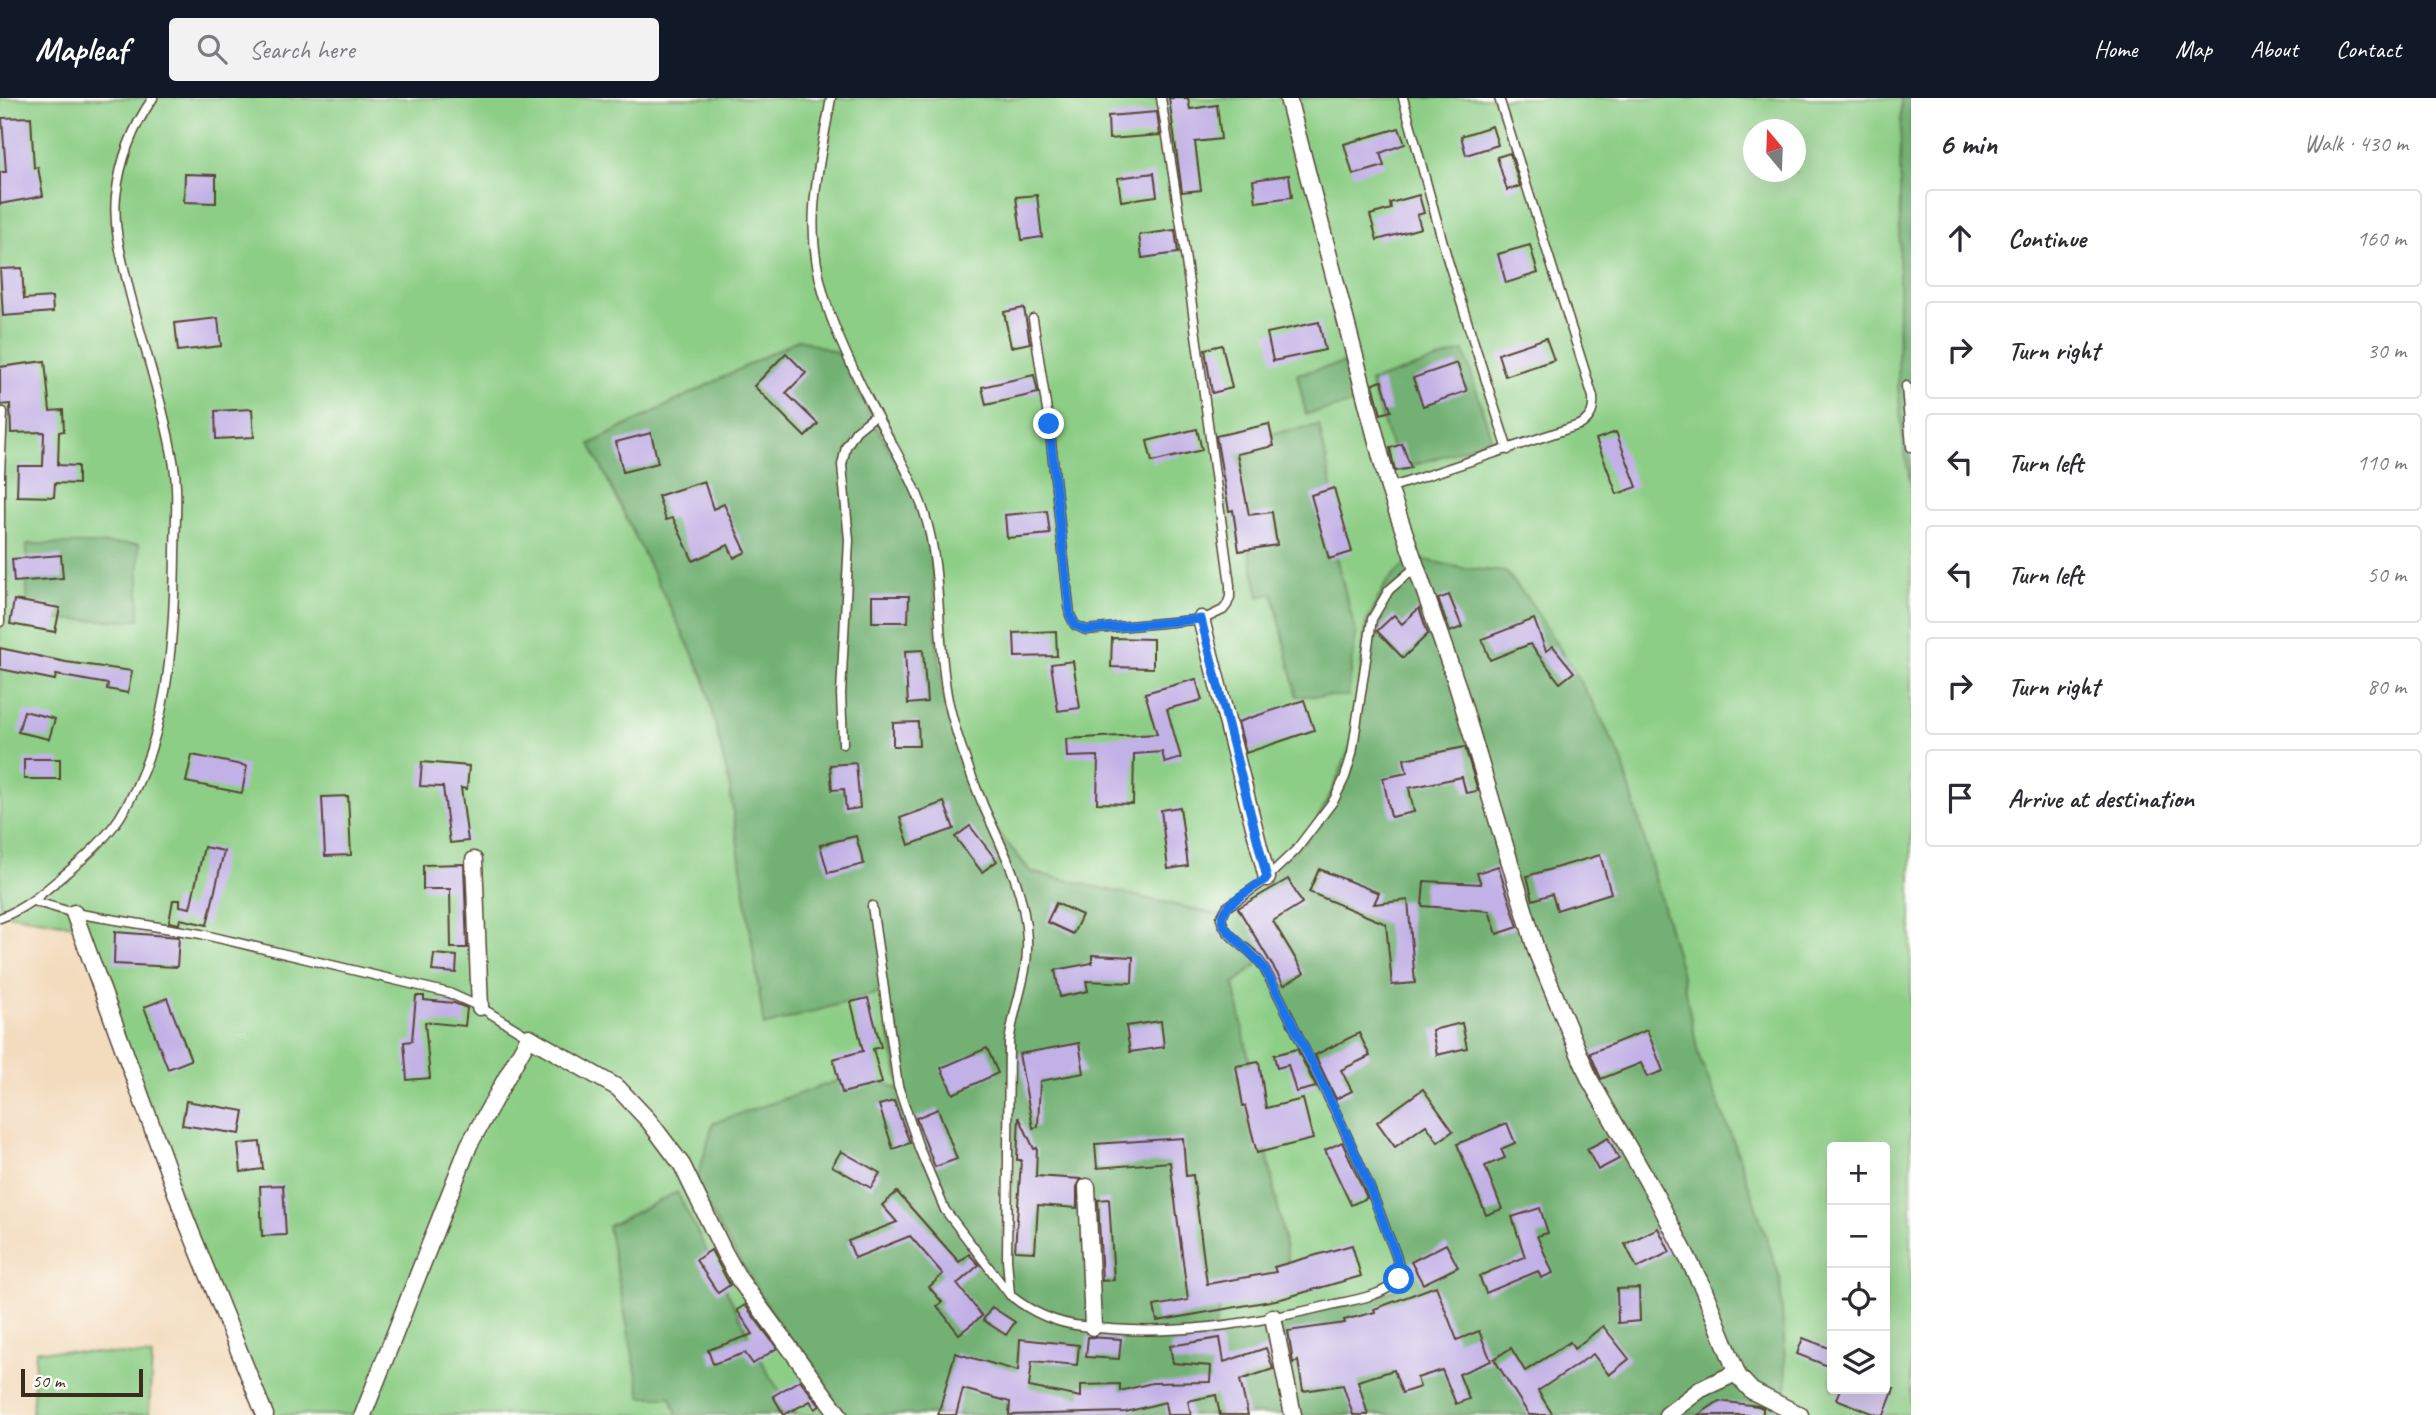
<!DOCTYPE html>
<meta charset="utf-8">
<style>
:root{--surface:#fff;--page:#f2f2f3;--text:#2b2b33;--muted:#7c7c81;--line:#e1e1e2;--accent:#111827}
body{margin:0;font-family:Caveat,sans-serif;background:var(--page);color:var(--text)}
.controls{position:absolute;right:21px;bottom:21px;display:grid;overflow:hidden;border-radius:7px;box-shadow:0 7px 28px #0002}
.controls button{width:63px;height:63px;display:grid;place-items:center;padding:0;border:0;border-bottom:2px solid var(--line);background:var(--surface);color:var(--text);font:35px sans-serif}
.compass{position:absolute;left:1743px;top:21px;width:63px;height:63px;border-radius:50%;background:var(--surface);box-shadow:0 7px 28px #0002;rotate:341deg}
.scale{position:absolute;left:21px;bottom:18px;width:122px;box-sizing:border-box;padding-left:7px;border:4px solid #3b2a1e;border-top:0;font-size:19px;line-height:24px;white-space:nowrap;color:#3b2a1e;-webkit-text-stroke:5px #fdfcf7;paint-order:stroke}
.stop{position:absolute;width:21px;height:21px;margin:-16px;border:5px solid #1a73e8;border-radius:50%;background:#fff}
.stop.end{background:#1a73e8;border-color:#fff;box-shadow:0 2px 7px #0008}
.list{margin:0;padding:0;list-style:none}
h2{display:flex;justify-content:space-between;align-items:center;height:91px;margin:0;padding:0 28px;font-size:30px}
h2 small{font-size:23px;font-weight:400;color:var(--muted)}
.list li{display:grid;grid-template-columns:46px 1fr auto;gap:21px;align-items:center;box-sizing:border-box;height:98px;margin:0 14px 14px;padding:0 14px;border:2px solid var(--line);border-radius:7px}
.list b{display:block;font-size:26px;white-space:nowrap}
.list em{font-size:23px;font-style:normal;color:var(--muted)}
.icon{flex:none;width:38px;height:38px;fill:none;stroke:currentColor;stroke-width:2;stroke-linecap:round;stroke-linejoin:round}
.map{position:relative;flex:none;width:1911px;height:1317px;overflow:hidden}
header{display:flex;align-items:center;gap:42px;box-sizing:border-box;height:98px;padding:0 35px;background:var(--accent);color:#fff}
header strong{font-size:33px}
nav{display:flex;gap:38px;margin-inline-start:auto;font-size:24px}
.search{width:490px;height:63px;background:var(--page);display:flex;align-items:center;gap:18px;box-sizing:border-box;padding:0 24px;border-radius:7px;color:var(--muted);font-size:26px}
main{display:flex}
aside{flex:1;background:var(--surface)}
.map>svg:first-child{display:block}
</style>
<header>
<strong>Mapleaf</strong>
<div class="search"><svg class="icon" aria-label="search" viewBox="0 0 24 24"><circle cx="10" cy="10" r="6"/><path d="M15 15l6 6"/></svg>Search here</div>
<nav><a>Home</a><a>Map</a><a>About</a><a>Contact</a></nav>
</header>
<main>
<div class="map">
<svg width="1911" height="1317" viewBox="0 0 1911 1317">
<rect width="100%" height="100%" fill="#fdfcf7"/>
<filter id="ink" filterUnits="userSpaceOnUse"><feTurbulence type="fractalNoise" baseFrequency=".0143" numOctaves="2"/><feDisplacementMap in="SourceGraphic" scale="14" xChannelSelector="R" yChannelSelector="G"/><feConvolveMatrix kernelMatrix="1 2 1 2 8 2 1 2 1" color-interpolation-filters="sRGB"/></filter>
<filter id="wash" filterUnits="userSpaceOnUse"><feTurbulence type="fractalNoise" baseFrequency=".00686" numOctaves="4" result="noise"/><feDisplacementMap in="SourceGraphic" scale="28" xChannelSelector="R" yChannelSelector="G"/><feGaussianBlur stdDeviation="1.57" result="paint"/><feColorMatrix in="noise" values="0 0 0 0 0 0 0 0 0 0 0 0 0 0 0 0 0 1.4 0 .05"/><feComposite in="paint" operator="in"/></filter>
<g filter="url(#wash)">
<rect width="100%" height="100%" fill="#f3dcbe"/>
<g fill="#8dce86" stroke="#647c52" stroke-width="2" fill-rule="evenodd">
<path d="M0,0H1911V1317H262L80,828L0,815ZM1754,32H1796V74H1754ZM1832,1049H1885V1291H1832Z"/>
<polygon points="36,1252 152,1258 149,1317 32,1317"/>
</g>
<g fill="#72b173" stroke="#566e48" stroke-width="2" fill-rule="evenodd">
<polygon points="1901,0 1911,0 1911,389 1904,350 1898,289"/>
<path d="M799,241L840,256L871,320L916,396L933,462L935,530L945,608L969,679L988,722L1031,774L1228,819L1258,776L1307,742L1332,693L1353,643L1366,526L1386,485L1412,459L1462,470L1506,474L1531,505L1592,603L1622,662L1681,873L1699,959L1734,1044L1780,1180L1788,1311L1804,1317H843C787,1246 742,1166 695,1089L713,1025L863,974L901,993L881,894L764,928L729,685L704,579L590,346ZM1263,861L1311,968L1378,1103L1410,1186L1361,1205L1214,1232L1224,1194L1291,1177L1234,886Z"/>
<polygon points="1464,253 1492,342 1399,372 1370,284"/>
<polygon points="1344,265 1352,306 1306,316 1297,276"/>
<polygon points="1319,327 1334,399 1321,402 1356,535 1348,598 1297,598 1273,495 1259,499 1227,344"/>
<rect x="27" y="446" width="112" height="76"/>
<polygon points="677,1094 769,1277 796,1317 677,1317 671,1299 641,1299 608,1128"/>
</g>
<g id="blocks">
<g fill="#c2b1e6">
<polygon points="1169,0 1188,0 1190,11 1217,7 1221,41 1195,44 1201,92 1182,94"/>
<polygon points="1157,14 1160,37 1109,41 1108,18"/>
<polygon points="31,19 34,70 38,69 43,98 0,106 0,74 6,74 2,20"/>
<polygon points="1492,28 1498,47 1466,57 1461,38"/>
<polygon points="1399,30 1405,46 1380,55 1384,68 1353,77 1344,46"/>
<polygon points="1510,55 1520,88 1507,92 1497,59"/>
<polygon points="1154,75 1157,98 1121,103 1118,80"/>
<polygon points="185,76 216,77 216,105 184,104"/>
<polygon points="1289,77 1292,99 1256,104 1253,82"/>
<polygon points="1037,97 1042,139 1022,142 1016,99"/>
<polygon points="1419,97 1424,115 1417,117 1421,130 1377,142 1370,117 1391,111 1390,105"/>
<polygon points="1175,132 1178,155 1142,160 1139,137"/>
<polygon points="1530,147 1538,175 1506,185 1498,156"/>
<polygon points="22,170 24,201 52,199 53,214 3,218 0,171"/>
<polygon points="1024,210 1030,245 1011,249 1004,214"/>
<polygon points="218,220 221,248 178,253 175,225"/>
<polygon points="1319,224 1325,252 1273,263 1267,235"/>
<polygon points="1546,240 1554,262 1505,278 1498,256"/>
<polygon points="1222,247 1232,290 1212,295 1205,251"/>
<polygon points="786,255 806,275 786,295 818,326 805,339 754,288"/>
<polygon points="45,263 50,313 63,312 64,333 59,334 58,367 78,368 78,386 55,385 54,399 17,398 18,368 43,368 44,334 11,335 10,306 0,307 0,269"/>
<polygon points="1457,265 1467,293 1423,308 1413,280"/>
<polygon points="1034,277 1038,295 986,307 982,289"/>
<polygon points="1382,283 1391,313 1381,316 1373,286"/>
<polygon points="252,311 254,339 216,341 215,313"/>
<polygon points="1269,326 1274,348 1237,356 1249,417 1272,414 1277,447 1239,453 1233,412 1229,413 1216,338"/>
<polygon points="1197,331 1202,352 1152,364 1147,343"/>
<polygon points="1616,334 1637,389 1617,396 1596,341"/>
<polygon points="651,335 658,365 623,374 616,344"/>
<polygon points="1402,346 1411,370 1395,373 1390,350"/>
<polygon points="704,383 713,411 724,406 746,454 734,460 728,447 693,463 673,420 666,422 658,398"/>
<polygon points="1334,390 1352,454 1329,461 1311,397"/>
<polygon points="1047,413 1050,436 1007,440 1005,417"/>
<polygon points="61,457 63,480 14,484 12,461"/>
<polygon points="1449,497 1462,529 1450,534 1438,501"/>
<polygon points="872,498 909,498 908,524 872,524"/>
<polygon points="14,502 60,510 55,534 10,526"/>
<polygon points="1419,510 1428,536 1403,560 1377,533 1394,517 1402,526"/>
<polygon points="1534,521 1546,553 1553,548 1574,574 1560,585 1530,546 1490,562 1482,541"/>
<polygon points="1056,533 1057,558 1015,559 1014,535"/>
<polygon points="1112,540 1153,541 1153,570 1111,569"/>
<polygon points="0,550 66,564 132,573 128,595 107,591 108,586 56,577 55,582 0,571"/>
<polygon points="923,552 927,604 908,606 905,553"/>
<polygon points="1073,563 1080,610 1058,613 1051,566"/>
<polygon points="1196,581 1202,602 1167,611 1181,660 1165,665 1162,654 1134,656 1133,706 1097,705 1098,658 1067,659 1066,641 1157,636 1145,595"/>
<polygon points="1304,602 1314,632 1246,655 1238,624"/>
<polygon points="24,613 55,621 49,641 18,634"/>
<polygon points="918,624 919,648 893,648 893,625"/>
<polygon points="1465,649 1478,693 1466,695 1462,679 1409,690 1414,714 1391,719 1383,680 1407,675 1404,661"/>
<polygon points="192,657 247,668 242,695 186,684"/>
<rect x="24" y="661" width="36" height="20"/>
<polygon points="422,664 469,668 467,691 461,690 468,743 450,745 443,689 420,688"/>
<polygon points="856,665 860,710 846,712 844,691 832,692 830,667"/>
<polygon points="348,698 351,757 325,758 322,699"/>
<polygon points="944,704 954,731 909,747 900,720"/>
<polygon points="1180,709 1188,768 1168,771 1161,712"/>
<polygon points="970,728 997,763 982,774 955,739"/>
<polygon points="856,738 864,766 828,775 820,747"/>
<polygon points="204,749 224,753 207,827 180,821 179,826 169,824 173,802 180,802 180,808 190,810"/>
<polygon points="1600,757 1611,795 1557,812 1552,796 1533,802 1527,778"/>
<polygon points="464,766 467,850 451,850 450,791 423,791 423,767"/>
<polygon points="1498,768 1518,829 1497,836 1489,813 1422,808 1424,783 1481,786 1477,775"/>
<polygon points="1319,771 1379,795 1374,806 1408,802 1415,885 1392,887 1386,826 1309,794"/>
<polygon points="1288,781 1302,805 1273,823 1304,875 1284,887 1238,810"/>
<polygon points="1056,805 1082,817 1073,836 1047,824"/>
<polygon points="115,834 179,839 177,869 114,866"/>
<polygon points="434,856 457,858 456,875 432,873"/>
<polygon points="1092,857 1133,859 1132,885 1086,883 1088,893 1060,899 1055,872 1092,865"/>
<polygon points="416,898 424,898 424,902 454,905 467,910 465,928 425,924 430,980 407,982 404,944 412,943"/>
<polygon points="167,900 191,962 168,971 144,909"/>
<polygon points="868,900 881,949 873,951 882,985 842,995 833,961 863,953 851,904"/>
<polygon points="1161,923 1164,949 1130,954 1126,928"/>
<polygon points="1462,925 1467,950 1437,957 1432,932"/>
<polygon points="1647,932 1663,973 1647,979 1641,965 1601,981 1590,955"/>
<polygon points="1359,935 1370,958 1341,972 1352,993 1336,1001 1315,957"/>
<polygon points="1079,945 1084,975 1040,983 1038,1029 1033,1030 1019,956"/>
<polygon points="987,950 998,975 953,996 941,970"/>
<polygon points="1297,951 1316,989 1296,994 1288,967 1277,970 1274,957"/>
<polygon points="1259,964 1266,1010 1303,1001 1313,1041 1257,1055 1245,1008 1243,1008 1236,968"/>
<polygon points="1423,991 1453,1033 1438,1044 1426,1027 1395,1049 1377,1024"/>
<polygon points="186,1003 244,1013 240,1036 182,1027"/>
<polygon points="894,1003 910,1045 893,1051 879,1007"/>
<polygon points="938,1011 957,1061 935,1069 916,1020"/>
<polygon points="1019,1019 1034,1051 1037,1050 1036,1078 1081,1081 1077,1089 1077,1110 1038,1107 1035,1154 1015,1153 1021,1062 1017,1062"/>
<polygon points="1507,1025 1515,1045 1501,1051 1505,1060 1485,1068 1502,1111 1486,1117 1457,1046"/>
<polygon points="1183,1040 1186,1078 1193,1077 1207,1186 1276,1174 1274,1169 1352,1147 1361,1178 1281,1201 1157,1223 1154,1208 1188,1202 1170,1064 1097,1070 1095,1046"/>
<polygon points="1608,1040 1619,1061 1598,1072 1587,1051"/>
<polygon points="260,1044 263,1071 241,1074 238,1046"/>
<polygon points="1342,1044 1367,1100 1351,1107 1325,1052"/>
<polygon points="841,1053 880,1075 871,1090 832,1068"/>
<polygon points="283,1087 286,1137 262,1138 260,1088"/>
<polygon points="897,1094 959,1164 969,1156 979,1167 957,1186 982,1218 959,1236 937,1208 942,1204 929,1189 943,1176 910,1138 855,1160 848,1143 897,1124 882,1107"/>
<polygon points="1109,1101 1114,1182 1102,1183 1098,1102"/>
<polygon points="1540,1110 1548,1135 1537,1138 1553,1175 1541,1180 1538,1173 1486,1195 1479,1178 1525,1159 1512,1119"/>
<polygon points="1658,1130 1670,1154 1637,1170 1625,1146"/>
<polygon points="1446,1146 1458,1169 1423,1186 1411,1164"/>
<polygon points="711,1152 730,1187 718,1195 696,1162"/>
<polygon points="1436,1188 1457,1242 1479,1233 1491,1263 1459,1276 1469,1301 1456,1306 1442,1272 1417,1280 1420,1289 1402,1295 1394,1272 1358,1283 1368,1317 1353,1317 1343,1287 1303,1293 1298,1263 1293,1265 1288,1233 1345,1225 1344,1222 1375,1214 1374,1211"/>
<polygon points="1639,1190 1640,1223 1618,1225 1617,1191"/>
<polygon points="745,1207 777,1250 753,1266 745,1255 713,1266 708,1252 753,1236 737,1212"/>
<polygon points="992,1209 1015,1224 1006,1237 983,1222"/>
<polygon points="1603,1228 1629,1261 1609,1277 1593,1256 1538,1293 1553,1317 1529,1317 1494,1261 1511,1250 1525,1273 1570,1244 1574,1251"/>
<polygon points="1088,1239 1121,1241 1119,1261 1086,1259"/>
<polygon points="1220,1240 1224,1264 1266,1250 1273,1271 1240,1282 1248,1317 1220,1317 1216,1297 1188,1303 1191,1317 1167,1317 1165,1304 1126,1314 1009,1317 1010,1304 963,1291 956,1317 938,1317 955,1255 1018,1273 1020,1241 1079,1247 1077,1267 1032,1263 1029,1289 1081,1299 1081,1287 1120,1286 1120,1293 1152,1285 1210,1284 1211,1268 1173,1265 1170,1248"/>
<polygon points="1803,1240 1832,1251 1828,1268 1797,1256"/>
<polygon points="800,1282 820,1308 815,1311 810,1303 784,1317 773,1298"/>
<polygon points="1840,1291 1894,1291 1884,1317 1877,1317 1836,1301"/>
<polygon points="1719,1303 1758,1308 1763,1310 1763,1317 1698,1317"/>
</g>
</g>
</g>
<g filter="url(#ink)">
<use href="#blocks" fill-opacity="0" stroke="#574536" stroke-width="2"/>
<g fill="none" stroke-linecap="round" stroke-linejoin="round">
<defs>
<g id="lane">
<path d="M831,0C825,36 816,73 814,110C809,182 838,242 870,305C888,341 911,375 924,414C943,471 936,542 948,602C956,638 969,673 983,707C1003,752 1025,791 1027,842C1029,877 1013,910 1009,945L1007,1161L1010,1197C1031,1214 1055,1225 1082,1228C1167,1240 1253,1226 1335,1206C1355,1202 1386,1197 1399,1181C1401,1165 1393,1149 1387,1135C1364,1069 1332,1006 1301,944C1289,918 1277,892 1262,867C1251,849 1225,841 1221,820L1227,809L1260,786L1296,752L1334,702L1345,679L1352,656L1372,521L1389,492L1417,468"/>
<polyline points="1403,0 1448,163 1508,352"/>
<polyline points="1033,221 1049,326 1070,517 1075,527 1086,532 1204,521 1223,512 1227,507 1230,499 1230,487 1182,134 1161,0"/>
<polyline points="1906,288 1911,349"/>
<polyline points="0,377 3,314"/>
<polyline points="0,379 0,524"/>
<path d="M1389,390L1582,326C1592,318 1594,312 1593,299L1499,0"/>
<polyline points="843,646 841,596 849,442 842,367 846,349 856,333 876,317"/>
<polyline points="33,803 74,815 201,836 449,895 480,909 529,939"/>
<polyline points="872,808 898,988 919,1050 945,1112 1010,1197"/>
<path d="M0,820C26,810 44,794 65,776C85,760 106,740 120,719C168,643 174,545 175,457C175,425 179,394 173,362C163,303 142,245 128,187C121,158 113,128 116,98C120,63 132,30 153,0"/>
</g>
<g id="street">
<polyline points="1288,0 1389,390 1457,587 1537,855 1590,982 1657,1100 1703,1190 1738,1278 1752,1293 1800,1317"/>
<polyline points="1201,521 1267,780"/>
<polyline points="474,762 480,909"/>
<polyline points="74,815 186,1122 265,1317"/>
<polyline points="1087,1089 1093,1229"/>
<polyline points="1273,1219 1293,1317"/>
<polyline points="363,1317 469,1047 529,939 618,990 649,1023 682,1067 724,1154 739,1181 839,1317"/>
<polyline points="1667,1317 1701,1291 1736,1275"/>
</g>
</defs>
<use href="#lane" stroke="#574536" stroke-width="11"/>
<use href="#street" stroke="#574536" stroke-width="19"/>
<use href="#lane" stroke="#fff" stroke-width="8"/>
<use href="#street" stroke="#fff" stroke-width="16"/>
</g>
</g>
<g fill="none" stroke-linecap="round" stroke-linejoin="round" filter="url(#ink)">
<path stroke="#1a73e8" stroke-width="9" d="M1049,326L1070,517L1075,527L1086,532L1201,521L1267,780C1256,789 1220,807 1222,822C1223,835 1254,854 1263,869C1278,893 1289,920 1302,945C1333,1007 1364,1069 1387,1135C1393,1149 1401,1165 1399,1181"/>
</g>
</svg>
<div class="controls">
<button>+</button>
<button>−</button>
<button><svg class="icon" aria-label="locate" viewBox="0 0 24 24"><circle cx="12" cy="12" r="6"/><path d="M12 2v4M12 18v4M2 12h4M18 12h4"/></svg></button>
<button><svg class="icon" aria-label="layers" viewBox="0 0 24 24"><path d="M12 4l9 5-9 5-9-5zM3 14l9 5 9-5"/></svg></button>
</div>
<svg class="compass" viewBox="-18 -18 36 36"><path d="M0-13l5 13h-10z" fill="#e53935"/><path d="M0 13l5-13h-10z" fill="#7c7c81"/></svg>
<div class="scale">50 m</div>
<div class="stop" style="left:1399px;top:1181px"></div>
<div class="stop end" style="left:1049px;top:326px"></div>
</div>
<aside>
<h2>6 min<small>Walk · 430 m</small></h2>
<ul class="list">
<li><svg class="icon" aria-label="ahead" viewBox="0 0 24 24"><path d="M12 20V5M6 11l6-6 6 6"/></svg><div><b>Continue</b></div><em>160 m</em></li>
<li><svg class="icon" aria-label="right" viewBox="0 0 24 24"><path d="M7 20v-9h11M14 6l5 5-5 5"/></svg><div><b>Turn right</b></div><em>30 m</em></li>
<li><svg class="icon" aria-label="left" viewBox="0 0 24 24"><path d="M17 20v-9H6M10 6l-5 5 5 5"/></svg><div><b>Turn left</b></div><em>110 m</em></li>
<li><svg class="icon" aria-label="left" viewBox="0 0 24 24"><path d="M17 20v-9H6M10 6l-5 5 5 5"/></svg><div><b>Turn left</b></div><em>50 m</em></li>
<li><svg class="icon" aria-label="right" viewBox="0 0 24 24"><path d="M7 20v-9h11M14 6l5 5-5 5"/></svg><div><b>Turn right</b></div><em>80 m</em></li>
<li><svg class="icon" aria-label="arrive" viewBox="0 0 24 24"><path d="M6 21V4h12l-3 4 3 4H6"/></svg><div><b>Arrive at destination</b></div></li>
</ul>
</aside>
</main>
